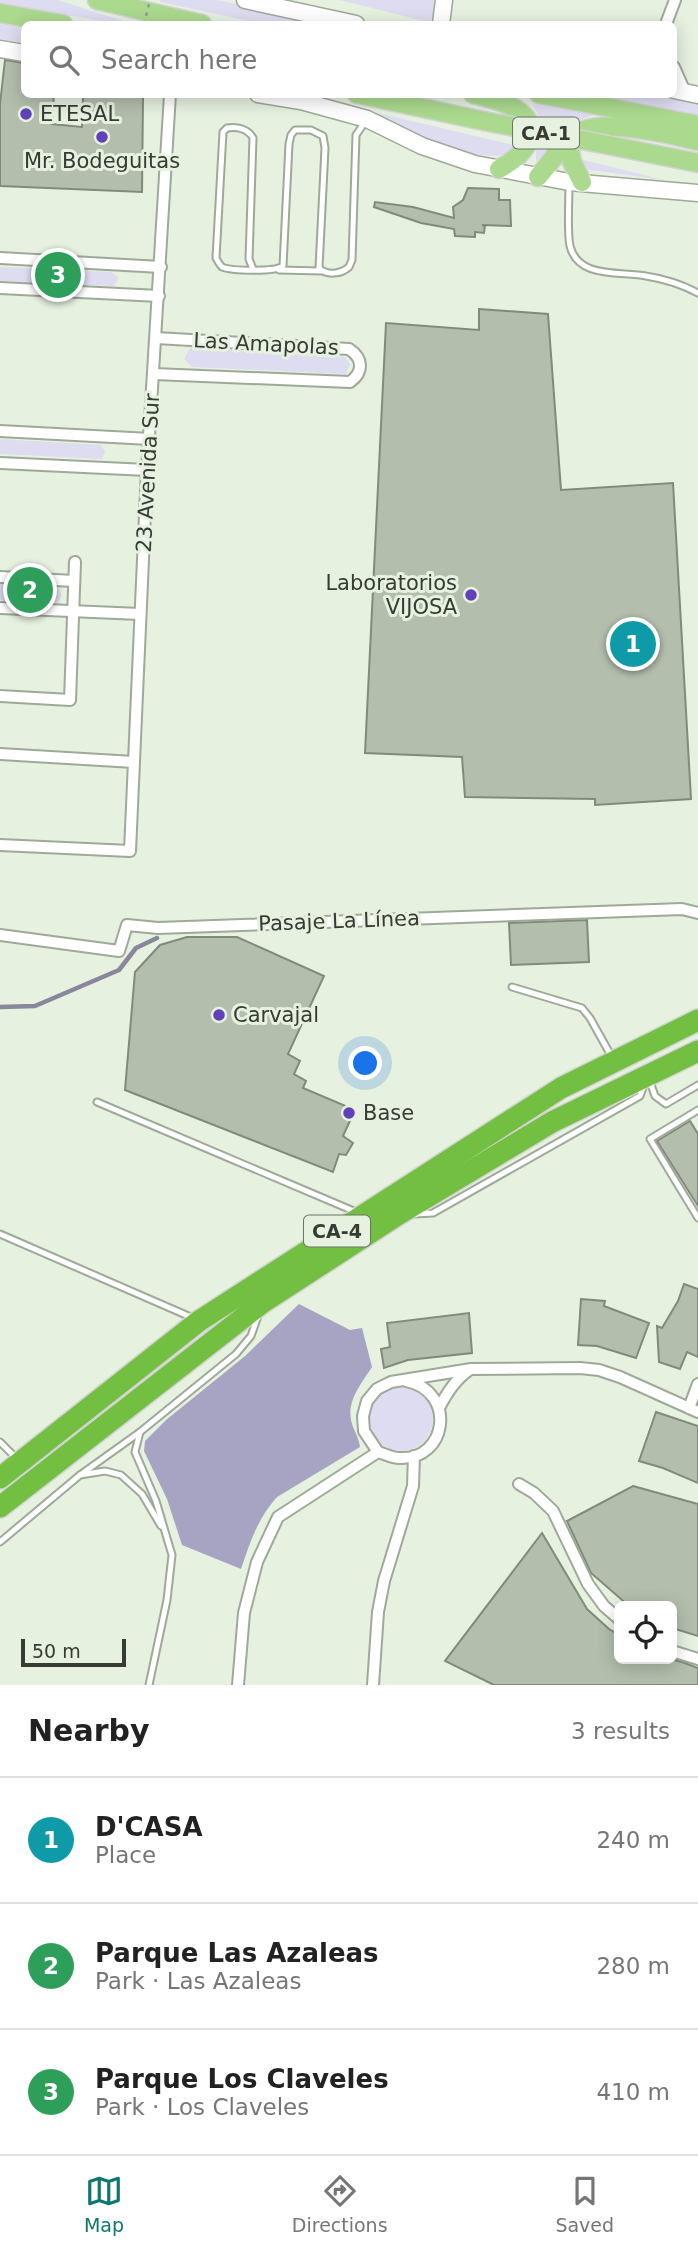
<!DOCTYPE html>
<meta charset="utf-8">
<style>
:root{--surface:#fff;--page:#f6f6f6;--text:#222;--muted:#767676;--line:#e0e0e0;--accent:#0f766e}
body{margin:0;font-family:"DejaVu Sans",sans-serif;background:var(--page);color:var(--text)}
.controls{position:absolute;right:21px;bottom:21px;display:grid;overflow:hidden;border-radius:10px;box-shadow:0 4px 18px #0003}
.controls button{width:63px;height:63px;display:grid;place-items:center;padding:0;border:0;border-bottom:2px solid var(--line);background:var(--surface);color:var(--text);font:35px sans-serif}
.scale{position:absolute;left:21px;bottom:18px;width:105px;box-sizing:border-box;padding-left:7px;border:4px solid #363b34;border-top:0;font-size:19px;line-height:24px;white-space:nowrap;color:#363b34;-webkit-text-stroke:5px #e6f1e0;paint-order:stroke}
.you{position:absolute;left:366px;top:1064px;width:24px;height:24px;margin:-18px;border:5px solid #fff;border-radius:50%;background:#1a73e8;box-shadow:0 0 0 10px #1a73e833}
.badge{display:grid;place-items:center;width:46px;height:46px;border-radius:50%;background:var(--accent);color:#fff;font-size:23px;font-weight:700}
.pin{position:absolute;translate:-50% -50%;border:4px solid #fff;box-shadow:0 2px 7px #0006}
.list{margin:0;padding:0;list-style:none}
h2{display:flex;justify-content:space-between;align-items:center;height:91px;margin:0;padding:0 28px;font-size:30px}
h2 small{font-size:23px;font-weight:400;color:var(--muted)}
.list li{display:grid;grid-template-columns:46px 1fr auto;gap:21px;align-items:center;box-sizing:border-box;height:126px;padding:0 28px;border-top:2px solid var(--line)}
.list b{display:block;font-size:26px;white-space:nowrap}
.list p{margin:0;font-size:23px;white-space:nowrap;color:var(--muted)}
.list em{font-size:23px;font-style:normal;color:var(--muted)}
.icon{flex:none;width:38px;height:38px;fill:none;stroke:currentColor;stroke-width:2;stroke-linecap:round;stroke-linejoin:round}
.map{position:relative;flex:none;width:698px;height:1685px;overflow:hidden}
.search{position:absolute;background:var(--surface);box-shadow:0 4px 18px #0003;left:21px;right:21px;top:21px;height:77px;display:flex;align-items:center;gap:18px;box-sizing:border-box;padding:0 24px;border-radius:10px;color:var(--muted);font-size:26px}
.sheet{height:469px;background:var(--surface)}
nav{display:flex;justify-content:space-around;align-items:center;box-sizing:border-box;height:98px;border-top:2px solid var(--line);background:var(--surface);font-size:19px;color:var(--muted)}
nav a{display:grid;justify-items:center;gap:4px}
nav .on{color:var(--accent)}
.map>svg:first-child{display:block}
</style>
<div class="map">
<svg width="698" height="1685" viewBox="0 0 698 1685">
<rect width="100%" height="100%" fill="#e6f1e0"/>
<g fill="#dedcf1">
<polygon points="0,0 58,0 133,24 118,24 0,3"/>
<polygon points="160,0 217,0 328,24 263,24 160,2"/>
<polygon points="339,0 434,0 433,23"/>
<polygon points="0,24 24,28 24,47 0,41"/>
<polygon points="574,95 654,95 698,102 698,116"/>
<path d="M533,104L597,114C569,122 579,124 561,139C552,147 544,153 536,162V142L542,124Z"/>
<path d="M361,109L513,145L511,151C482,171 392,122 361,109Z"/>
<polygon points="576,158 664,180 583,169"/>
<polygon points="0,267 111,272 119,278 114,286 0,281"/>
<polygon points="190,348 345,357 350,365 346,374 192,367 184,359"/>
<polygon points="0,439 101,445 105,452 102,459 0,454"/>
<polygon points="0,584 57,587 61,594 59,602 0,600"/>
<circle cx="401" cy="1419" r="32"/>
</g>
<path fill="#a7a4c3" d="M299,1304L350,1330L362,1328L372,1367C362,1383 347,1400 351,1420C353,1430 359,1437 360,1447L277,1497C258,1518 250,1542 241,1569L182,1545L167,1499L144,1451L145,1441L166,1420L245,1356Z"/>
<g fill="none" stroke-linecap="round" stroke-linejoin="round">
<polyline stroke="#88879b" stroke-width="4.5" points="0,1007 35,1006 119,970 136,948 157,938"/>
</g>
<g fill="#b3bead" stroke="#818b7c" stroke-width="2">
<polygon points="5,60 24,63 24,94 54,94 52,124 82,127 83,97 88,94 138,94 143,98 142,192 0,186 0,104"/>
<polygon points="468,188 499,189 499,200 510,200 511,226 482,225 485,226 484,233 475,232 475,237 455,236 454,229 421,223 374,207 375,202 413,207 454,218 453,207 463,200"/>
<polygon points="479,309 548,314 561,490 673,483 691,799 595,805 595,799 465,797 462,757 365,753 386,323 479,330"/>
<polygon points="587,920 589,962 511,965 509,923"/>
<polygon points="187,937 237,937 324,976 288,1054 300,1061 294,1074 306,1081 303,1088 355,1110 343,1136 353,1143 346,1155 339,1154 333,1172 125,1090 135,972 160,945"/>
<polygon points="690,1121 698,1134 698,1206 657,1141"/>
<polygon points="684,1284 698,1289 698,1357 687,1352 680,1369 659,1362 657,1326 662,1328 678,1301"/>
<polygon points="581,1299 605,1301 604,1306 649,1323 636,1358 597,1346 578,1345"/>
<polygon points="469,1313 472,1353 408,1360 384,1368 381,1349 390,1347 387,1323"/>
<polygon points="656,1412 698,1426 698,1483 663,1468 639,1461"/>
<polygon points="633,1486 698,1504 698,1636 672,1628 672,1606 629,1606 591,1573 567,1521"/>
<polygon points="542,1533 587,1609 609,1629 619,1635 619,1659 670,1659 682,1662 698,1668 698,1685 494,1685 445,1661"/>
</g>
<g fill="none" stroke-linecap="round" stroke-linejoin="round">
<defs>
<g id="lane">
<path d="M569,185C569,200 567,233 570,246C578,279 620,271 646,276C665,279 681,284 698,293"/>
<path d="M253,269L249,259L253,138C248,129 237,126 227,128L223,132L216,258C218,262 219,264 222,267C231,271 276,272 283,266L289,144L291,135L295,130H311L323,136L325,148L319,268C327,276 341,274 349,267L352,260L356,135L365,122"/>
<polyline points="279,270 322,271"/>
<polyline points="512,987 582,1008 590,1018 613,1059"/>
<polyline points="649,1079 655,1096 666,1104 698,1085"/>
<polyline points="97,1102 356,1212"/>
<polyline points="698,1110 650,1139 698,1218"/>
<polyline points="415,1214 433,1213 640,1096 644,1085"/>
<polyline points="0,1234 193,1318"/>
<polyline points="140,1432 135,1452 156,1501 172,1555 167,1600 149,1685"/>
<polyline points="0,1442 18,1460"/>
<polyline points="80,1475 140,1432 236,1354 251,1336 258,1316"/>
<polyline points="0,1542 80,1475 105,1471 121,1475 142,1494 161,1526"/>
</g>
<g id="street">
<polyline points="666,24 675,0"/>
<polyline points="674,67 685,92"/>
<polyline points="0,258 161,267"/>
<polyline points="0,288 159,296"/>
<path d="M154,374L350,382C364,372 363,358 349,349L156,338"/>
<polyline points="0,431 150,439"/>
<polyline points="0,463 147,470"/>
<polyline points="0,577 74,581"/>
<polyline points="0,608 140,614"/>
<polyline points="0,696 70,700 75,562"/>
<polyline points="0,754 134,762"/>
<polyline points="0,845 130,851 147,470 170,94"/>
<polyline points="0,935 119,951 127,925 158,928 682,909 698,913"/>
<path d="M406,1381C457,1391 448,1461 399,1458C392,1458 385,1454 378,1452L364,1431L363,1416L367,1401L377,1389L391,1382L471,1369L580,1368L599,1370L620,1377L698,1412"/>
<path d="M439,1408C447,1393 455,1380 469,1370"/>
<polyline points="689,1408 698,1384"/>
<polyline points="519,1484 534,1493 553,1511 588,1584 604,1606 619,1619"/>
<polyline points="672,1651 698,1659"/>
<polyline points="238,1685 244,1613 257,1562 278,1517 378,1452"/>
<polyline points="373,1685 378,1612 384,1581 413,1486 414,1456"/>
</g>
<g id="secondary">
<polyline points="245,0 356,24"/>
<polyline points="441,24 444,0"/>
<polyline points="0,49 24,53"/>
<polyline points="674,90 698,95"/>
<polyline points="258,94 301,101 367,119 422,146 475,164 569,182 698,193"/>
</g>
<g id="primary">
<polyline points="97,0 202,24"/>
<polyline points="0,13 63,24"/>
<polyline points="357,94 484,121"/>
<path d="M473,94C487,98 504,101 516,109C548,130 522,157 499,169"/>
<polyline points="539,94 698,125"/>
<polyline points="608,145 698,163"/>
<polyline points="538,177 568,140"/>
<path d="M582,182L572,162L568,140C593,113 665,134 698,141"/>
</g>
<g id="highway">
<polyline points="0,1478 199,1321 561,1088 698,1020"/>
<polyline points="0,1507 262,1303 399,1214 552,1122 698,1051"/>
</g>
</defs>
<use href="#lane" stroke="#9ea999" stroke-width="9"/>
<use href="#street" stroke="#9ea999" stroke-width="14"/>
<use href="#secondary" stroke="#9ea999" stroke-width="19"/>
<use href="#primary" stroke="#d3d4d2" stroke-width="21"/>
<use href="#highway" stroke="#d3d4d2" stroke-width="24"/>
<use href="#lane" stroke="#fff" stroke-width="5"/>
<use href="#street" stroke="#fff" stroke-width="10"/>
<use href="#secondary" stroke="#fff" stroke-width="16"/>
<use href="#primary" stroke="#abd98e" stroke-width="18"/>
<use href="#highway" stroke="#73bf42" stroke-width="21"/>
<defs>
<polyline id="primary-bridge" points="484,121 608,145"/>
</defs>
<use href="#primary-bridge" stroke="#d3d4d2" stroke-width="21" stroke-linecap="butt"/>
<polyline stroke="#949c90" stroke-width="2.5" stroke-dasharray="3.5 5" stroke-linecap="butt" points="144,24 150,0"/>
<use href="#primary-bridge" stroke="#abd98e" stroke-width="18"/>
</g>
<g fill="#5f41b9" stroke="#e6f1e0" stroke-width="2.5">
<circle cx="26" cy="114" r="7"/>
<circle cx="102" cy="137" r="7"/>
<circle cx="471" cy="595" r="7"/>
<circle cx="219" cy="1015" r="7"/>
<circle cx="349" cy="1113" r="7"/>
</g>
<g text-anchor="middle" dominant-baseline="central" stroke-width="6" stroke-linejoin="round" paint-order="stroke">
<g fill="#e6f1e0" stroke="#6b7268" stroke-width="2">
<rect x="513" y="117.5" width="66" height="31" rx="5"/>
<rect x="304" y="1215.5" width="66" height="31" rx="5"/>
</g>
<g font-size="19" font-weight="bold" fill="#363b34">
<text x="546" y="133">CA-1</text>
<text x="337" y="1231">CA-4</text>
</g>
<g font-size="21" fill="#363b34" stroke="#e6f1e0" text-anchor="start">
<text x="40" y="114">ETESAL</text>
<text x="102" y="161" text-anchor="middle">Mr. Bodeguitas</text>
<text x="457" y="583" text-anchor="end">Laboratorios<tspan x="457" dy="24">VIJOSA</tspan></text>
<text x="233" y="1015">Carvajal</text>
<text x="363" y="1113">Base</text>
</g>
<g font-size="21" fill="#363b34" stroke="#e6f1e0">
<text transform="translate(266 344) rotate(3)">Las Amapolas</text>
<text transform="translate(148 473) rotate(-87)">23 Avenida Sur</text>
<text transform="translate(339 921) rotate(-2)">Pasaje La Línea</text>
</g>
</g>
</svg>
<div class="controls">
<button><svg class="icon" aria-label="locate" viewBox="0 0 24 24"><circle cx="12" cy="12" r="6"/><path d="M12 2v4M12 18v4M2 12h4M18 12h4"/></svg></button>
</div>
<div class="scale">50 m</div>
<div class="you"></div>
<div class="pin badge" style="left:633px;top:644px;background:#0f9aa8">1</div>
<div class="pin badge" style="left:30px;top:590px;background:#2e9e5b">2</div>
<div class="pin badge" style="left:58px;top:275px;background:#2e9e5b">3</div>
<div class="search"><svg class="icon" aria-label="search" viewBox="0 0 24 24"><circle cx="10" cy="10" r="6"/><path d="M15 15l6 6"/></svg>Search here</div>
</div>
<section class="sheet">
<h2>Nearby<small>3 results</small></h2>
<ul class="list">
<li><span class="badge" style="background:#0f9aa8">1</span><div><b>D'CASA</b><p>Place</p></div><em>240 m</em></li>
<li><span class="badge" style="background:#2e9e5b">2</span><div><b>Parque Las Azaleas</b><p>Park · Las Azaleas</p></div><em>280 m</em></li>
<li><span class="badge" style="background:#2e9e5b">3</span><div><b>Parque Los Claveles</b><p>Park · Los Claveles</p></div><em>410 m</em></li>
</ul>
</section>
<nav>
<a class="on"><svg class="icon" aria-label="map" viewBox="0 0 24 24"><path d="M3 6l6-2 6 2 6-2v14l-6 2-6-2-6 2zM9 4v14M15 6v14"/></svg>Map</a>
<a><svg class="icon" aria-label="directions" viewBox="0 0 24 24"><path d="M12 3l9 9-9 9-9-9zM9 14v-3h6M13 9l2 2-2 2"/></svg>Directions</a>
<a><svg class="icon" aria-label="saved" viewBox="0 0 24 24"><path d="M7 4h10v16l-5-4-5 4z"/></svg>Saved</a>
</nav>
